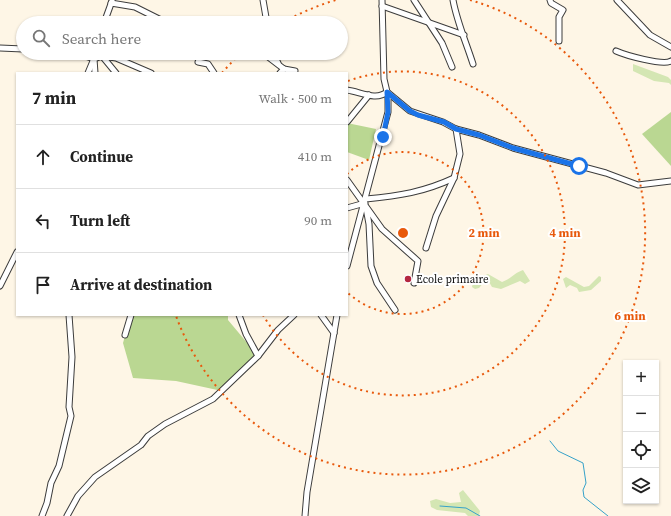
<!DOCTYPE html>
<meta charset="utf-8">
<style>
:root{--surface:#fff;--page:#f2f2f2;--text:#222;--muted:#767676;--line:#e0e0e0}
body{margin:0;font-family:"Source Serif 4",serif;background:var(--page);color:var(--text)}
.controls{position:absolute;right:12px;bottom:12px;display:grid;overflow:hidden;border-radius:0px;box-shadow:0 1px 3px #0004}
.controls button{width:36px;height:36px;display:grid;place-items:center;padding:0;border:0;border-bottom:1px solid var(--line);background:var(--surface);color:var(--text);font:20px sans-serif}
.stop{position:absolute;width:12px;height:12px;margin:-9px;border:3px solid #1a73e8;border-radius:50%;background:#fff}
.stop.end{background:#1a73e8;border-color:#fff;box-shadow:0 1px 4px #0008}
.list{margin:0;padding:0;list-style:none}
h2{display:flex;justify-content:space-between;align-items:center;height:52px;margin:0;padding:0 16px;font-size:17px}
h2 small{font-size:13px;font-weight:400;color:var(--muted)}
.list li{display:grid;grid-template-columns:26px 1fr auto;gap:12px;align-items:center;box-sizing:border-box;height:64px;padding:0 16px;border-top:1px solid var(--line)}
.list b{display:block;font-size:15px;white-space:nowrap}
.list em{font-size:13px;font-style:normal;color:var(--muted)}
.icon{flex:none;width:22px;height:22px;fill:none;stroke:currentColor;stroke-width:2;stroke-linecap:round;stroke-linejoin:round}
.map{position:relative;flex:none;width:671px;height:516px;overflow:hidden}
.search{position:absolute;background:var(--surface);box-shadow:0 1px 3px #0004;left:16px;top:16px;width:332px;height:44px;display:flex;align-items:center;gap:10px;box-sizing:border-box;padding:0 14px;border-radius:22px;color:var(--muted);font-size:15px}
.panel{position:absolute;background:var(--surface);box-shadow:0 1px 3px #0004;left:16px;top:72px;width:332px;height:244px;border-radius:0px}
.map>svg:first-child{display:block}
</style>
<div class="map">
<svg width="671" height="516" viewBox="0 0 671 516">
<rect width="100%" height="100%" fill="#fef6e6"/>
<g fill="#d4e6b3">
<polygon points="633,64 668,77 671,80 671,85 669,83 654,81 633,71"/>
<path d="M523,270L530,281L525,284L520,281L501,289L492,287L489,282L485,281L479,288L475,289L472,287L473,283L479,281L478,278L488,274L502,282C511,279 514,273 523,270Z"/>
<polygon points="599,276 601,277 601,281 591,290 579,292 577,288 570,285 566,288 563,279 566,277 584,287 589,286"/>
<polygon points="463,490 480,511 479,516 468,516 465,513 437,510 431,507 430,501 436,499 450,503 461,502 459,493"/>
</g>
<g fill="#bad792">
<polygon points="671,112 671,166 642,134"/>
<polygon points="347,123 376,129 369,160 347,152"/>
<polygon points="131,315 228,315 228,320 258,356 222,391 176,381 133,378 123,343"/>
</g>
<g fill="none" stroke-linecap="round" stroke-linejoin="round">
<g stroke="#36a2c9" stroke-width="1">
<polyline points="550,441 558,451 583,463 586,483 583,490 584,497 608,516"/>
<polyline points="440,506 466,508 480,516"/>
</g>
<defs>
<g id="minor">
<polyline points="263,0 267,23"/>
<polyline points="414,0 442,43 452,67"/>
<path d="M453,0C457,22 466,42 473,64"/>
<polyline points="550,0 551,3 563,10 559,17 559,41"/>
<polyline points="617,0 650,35 671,47"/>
<polyline points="111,3 135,7 161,20 173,23"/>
<polyline points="382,6 464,35"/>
<polyline points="104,23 112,1"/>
<polyline points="0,48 23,49"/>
<path d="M616,51C625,55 663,66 671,61"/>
<polyline points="76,53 94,59 102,56 116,58 151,73"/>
<polyline points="263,53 284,69 295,71 294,73"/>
<polyline points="273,53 278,63"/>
<polyline points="102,56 116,73"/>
<polyline points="198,62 208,64 214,73"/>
<polyline points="88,73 93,61"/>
<polyline points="95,73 94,59 96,53"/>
<polyline points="280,73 284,69"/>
<path d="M347,90C361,92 376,101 387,92L410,111L443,122L456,129L479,135L513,148L606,173L638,185L671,181"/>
<polyline points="347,122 369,95"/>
<polyline points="347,180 382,229 418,261 414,283"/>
<path d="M366,199C399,196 424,192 454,178"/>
<polyline points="347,208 365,203"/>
<polyline points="366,208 369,224 371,266 377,283 395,310"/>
<polyline points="426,248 436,216 454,178 460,154 456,129"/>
<polyline points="347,266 388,112 388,96 384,79 382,0"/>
<polyline points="0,286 17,252"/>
<polyline points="239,315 246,334 258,356"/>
<polyline points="321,315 334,333"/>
<polyline points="125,335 131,315"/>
<polyline points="42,516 47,503 51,483 59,466 71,416 69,407 72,357 69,315"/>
<polyline points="67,516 78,496 95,477 141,445 148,436 165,424 213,399 258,356 278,330 294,315"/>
<polyline points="305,516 307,492 337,315"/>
</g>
</defs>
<use href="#minor" stroke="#3c3c3c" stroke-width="7"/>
<use href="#minor" stroke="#fff" stroke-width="5"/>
</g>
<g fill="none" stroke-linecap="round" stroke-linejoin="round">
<polyline stroke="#1a73e8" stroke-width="5" points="383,137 388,112 387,92 410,111 418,115 444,122 456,129 479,135 513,148 579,166"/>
</g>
<g fill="none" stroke="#e8590c" stroke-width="2" stroke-dasharray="2 4">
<path d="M347 174A81 81 0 1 1 347 292"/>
<path d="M348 81A162 162 0 1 1 263 315"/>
<path d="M222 73A242 242 0 0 1 241 53M284 22A242 242 0 0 1 336 0M470 0A242 242 0 1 1 176 316"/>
</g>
<circle fill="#b42740" stroke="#fff" stroke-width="1.5" cx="408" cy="279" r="4"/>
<g text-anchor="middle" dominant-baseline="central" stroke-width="4" stroke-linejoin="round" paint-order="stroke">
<g font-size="11" fill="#090909" stroke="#fff" text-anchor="start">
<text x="416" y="279">Ecole primaire</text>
</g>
</g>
<circle cx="403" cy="233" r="6" fill="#e8590c" stroke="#fff" stroke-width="2"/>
<g font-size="12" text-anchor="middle" font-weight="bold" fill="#e8590c" stroke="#fff" stroke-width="4" stroke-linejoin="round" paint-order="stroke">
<text x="484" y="237">2 min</text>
<text x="565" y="237">4 min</text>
<text x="630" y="320">6 min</text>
</g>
</svg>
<div class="controls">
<button>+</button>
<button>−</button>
<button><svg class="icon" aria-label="locate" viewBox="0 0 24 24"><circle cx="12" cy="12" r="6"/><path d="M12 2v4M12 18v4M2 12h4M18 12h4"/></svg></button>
<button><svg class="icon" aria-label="layers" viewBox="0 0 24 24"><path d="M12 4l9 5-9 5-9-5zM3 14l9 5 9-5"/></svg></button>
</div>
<div class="stop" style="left:579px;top:166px"></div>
<div class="stop end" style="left:383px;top:137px"></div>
<div class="search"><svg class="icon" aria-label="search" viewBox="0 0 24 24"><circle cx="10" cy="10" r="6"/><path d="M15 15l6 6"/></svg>Search here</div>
<section class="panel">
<h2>7 min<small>Walk · 500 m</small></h2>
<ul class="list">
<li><svg class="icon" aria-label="ahead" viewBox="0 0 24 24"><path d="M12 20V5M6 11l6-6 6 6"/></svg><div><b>Continue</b></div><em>410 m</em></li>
<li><svg class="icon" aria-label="left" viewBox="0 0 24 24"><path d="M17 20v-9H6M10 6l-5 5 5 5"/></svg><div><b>Turn left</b></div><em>90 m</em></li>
<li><svg class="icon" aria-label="arrive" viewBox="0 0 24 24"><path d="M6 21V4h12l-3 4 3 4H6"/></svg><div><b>Arrive at destination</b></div></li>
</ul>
</section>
</div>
